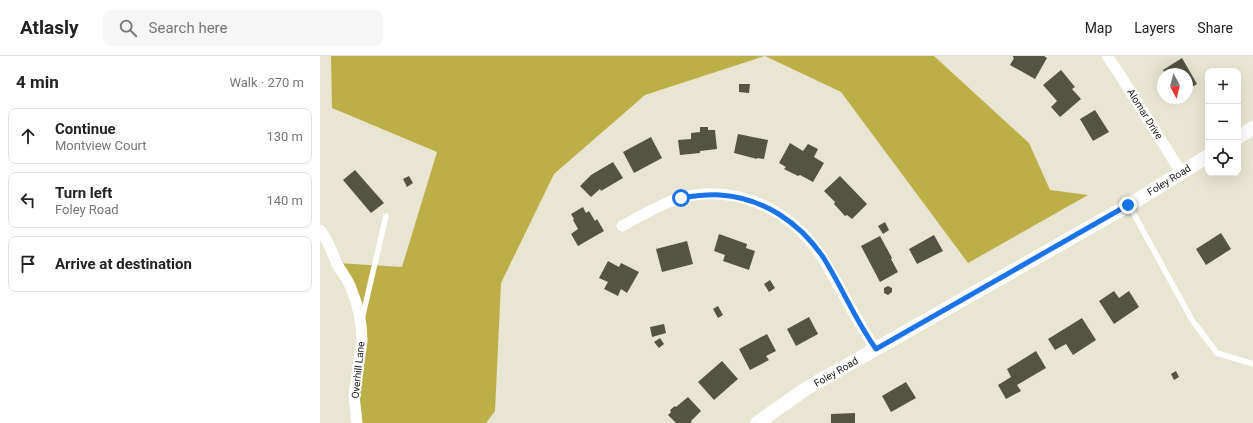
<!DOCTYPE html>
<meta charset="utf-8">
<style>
:root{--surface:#fff;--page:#f6f6f6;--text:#222;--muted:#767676;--line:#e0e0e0}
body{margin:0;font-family:Roboto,sans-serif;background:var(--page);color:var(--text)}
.controls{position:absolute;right:12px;top:12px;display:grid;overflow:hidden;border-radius:8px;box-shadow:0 4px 16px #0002}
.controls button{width:36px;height:36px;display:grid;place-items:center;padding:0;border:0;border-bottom:1px solid var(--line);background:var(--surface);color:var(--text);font:20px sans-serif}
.compass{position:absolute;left:837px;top:12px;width:36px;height:36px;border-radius:50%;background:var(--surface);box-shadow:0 4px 16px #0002;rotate:173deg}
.stop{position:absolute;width:12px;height:12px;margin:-9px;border:3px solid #1a73e8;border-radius:50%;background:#fff}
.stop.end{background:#1a73e8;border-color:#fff;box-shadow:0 1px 4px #0008}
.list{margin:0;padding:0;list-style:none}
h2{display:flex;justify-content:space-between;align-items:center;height:52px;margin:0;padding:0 16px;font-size:17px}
h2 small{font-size:13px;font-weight:400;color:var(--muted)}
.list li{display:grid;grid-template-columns:26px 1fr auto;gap:12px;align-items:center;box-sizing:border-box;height:56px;margin:0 8px 8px;padding:0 8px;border:1px solid var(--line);border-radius:8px}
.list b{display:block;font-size:15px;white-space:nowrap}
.list p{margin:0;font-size:13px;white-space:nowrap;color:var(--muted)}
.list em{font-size:13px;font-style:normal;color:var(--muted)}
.icon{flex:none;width:22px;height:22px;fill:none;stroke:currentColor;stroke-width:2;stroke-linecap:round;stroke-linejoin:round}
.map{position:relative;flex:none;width:933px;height:367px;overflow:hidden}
header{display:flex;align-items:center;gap:24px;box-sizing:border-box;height:56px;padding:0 20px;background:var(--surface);border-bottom:1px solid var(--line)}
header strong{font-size:19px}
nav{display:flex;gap:22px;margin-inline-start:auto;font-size:14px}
.search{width:280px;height:36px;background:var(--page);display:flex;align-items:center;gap:10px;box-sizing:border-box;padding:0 14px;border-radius:8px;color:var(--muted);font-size:15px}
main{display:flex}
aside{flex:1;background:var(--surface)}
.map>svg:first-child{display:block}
</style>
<header>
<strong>Atlasly</strong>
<div class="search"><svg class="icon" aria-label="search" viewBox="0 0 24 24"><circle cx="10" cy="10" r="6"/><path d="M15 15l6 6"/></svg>Search here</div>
<nav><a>Map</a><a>Layers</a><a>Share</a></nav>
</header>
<main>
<aside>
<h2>4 min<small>Walk · 270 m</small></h2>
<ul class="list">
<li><svg class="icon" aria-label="ahead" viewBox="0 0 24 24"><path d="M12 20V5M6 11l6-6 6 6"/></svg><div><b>Continue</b><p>Montview Court</p></div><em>130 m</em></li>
<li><svg class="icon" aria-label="left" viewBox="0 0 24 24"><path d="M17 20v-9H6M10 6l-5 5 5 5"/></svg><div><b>Turn left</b><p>Foley Road</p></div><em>140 m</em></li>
<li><svg class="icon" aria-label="arrive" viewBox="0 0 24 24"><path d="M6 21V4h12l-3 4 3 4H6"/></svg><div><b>Arrive at destination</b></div></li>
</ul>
</aside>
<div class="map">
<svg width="933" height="367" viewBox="0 0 933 367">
<rect width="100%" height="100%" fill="#e8e5d3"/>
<polygon fill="#bdaf47" points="11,0 614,0 709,87 730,134 768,139 648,207 521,36 445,0 325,39 234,118 181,227 175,355 166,367 37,367 42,276 17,207 82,211 117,96 12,52"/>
<g fill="#555344">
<polygon points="693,0 724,0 727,2 715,23 690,9 694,2 693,1"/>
<polygon points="862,2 877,28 867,34 867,18 845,18 843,14"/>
<polygon points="741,14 755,31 752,33 761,43 740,61 731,51 737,45 723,29"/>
<polygon points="419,28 430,28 429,37 419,36"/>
<polygon points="775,54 789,76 773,85 760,63"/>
<polygon points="380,71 388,71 388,74 395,74 397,93 380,95 380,97 360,99 358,84 371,83 371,77 380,76"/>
<polygon points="418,78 448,84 444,103 437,102 437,103 414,97"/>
<polygon points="331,81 342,102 314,117 303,96"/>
<polygon points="470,87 483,95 488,88 498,93 494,101 504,107 493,126 480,119 478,120 464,113 466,111 459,107"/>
<polygon points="293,106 303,122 281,135 280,133 271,141 260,130 271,119"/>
<polygon points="35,114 64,147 51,157 23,124"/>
<polygon points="89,120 93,127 87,131 83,123"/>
<polygon points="520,120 547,148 532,163 527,159 525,160 514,148 515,146 504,135"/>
<polygon points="263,151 266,157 269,155 275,165 277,163 284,175 258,190 251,178 258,173 253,164 254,163 251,158"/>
<polygon points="565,166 569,174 563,178 558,170"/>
<polygon points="901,177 911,193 886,209 876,193"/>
<polygon points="399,178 427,188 426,192 435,195 429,214 403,205 405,199 394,195"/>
<polygon points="614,179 623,195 597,208 589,193"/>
<polygon points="560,180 572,202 571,203 578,216 560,226 541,190"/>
<polygon points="367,185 373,208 342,216 336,193"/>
<polygon points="288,205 299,211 301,207 319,216 307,237 301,233 298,240 284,233 288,226 279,222"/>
<polygon points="450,224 455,232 449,236 444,228"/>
<polygon points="568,230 572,232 572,236 568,239 564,237 564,232"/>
<polygon points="794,235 799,242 809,235 819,251 794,268 779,245"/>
<polygon points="398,250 403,259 398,262 393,253"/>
<polygon points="489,261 498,278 476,290 467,273"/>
<polygon points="762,262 776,284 753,299 746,288 735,294 728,283"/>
<polygon points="344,268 346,277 332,281 330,271"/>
<polygon points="447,278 456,295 446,300 449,304 430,314 419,293"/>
<polygon points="340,282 344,288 339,292 334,286"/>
<polygon points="716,295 726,312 697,329 701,335 686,343 678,329 691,321 687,313"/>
<polygon points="402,305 418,323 394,344 378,326"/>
<polygon points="856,315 859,321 854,324 851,318"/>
<polygon points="586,326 596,342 571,356 562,340"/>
<polygon points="368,341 381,355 371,365 372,366 370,367 356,367 348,359 351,356 350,354 355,350 356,351"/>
<polygon points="535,357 535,367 511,367 511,358"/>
</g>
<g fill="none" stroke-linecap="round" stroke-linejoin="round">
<g stroke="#fff" stroke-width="5.5">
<polyline points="809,149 872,264 897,297 933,308"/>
<polyline points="42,263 66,160"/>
</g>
<g stroke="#fff" stroke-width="11">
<polyline points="787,0 798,16 861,116"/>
<path d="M302,170C321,160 340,148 360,142C417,127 471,154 502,201C507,208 511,217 516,225C529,248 541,272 556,293"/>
<path d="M0,174C8,184 12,196 17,208C22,216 28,224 31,232C38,249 42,267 42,285L34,339L37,367"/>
</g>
<g stroke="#fff" stroke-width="14">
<polyline points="918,81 933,72"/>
<polyline points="437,367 487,332 809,149 888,100"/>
</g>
</g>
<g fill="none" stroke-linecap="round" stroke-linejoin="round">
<path stroke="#1a73e8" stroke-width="5" d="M361,142C374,140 387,138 400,139C443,142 479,166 503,201C522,231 535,264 556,293L808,149"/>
</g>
<g text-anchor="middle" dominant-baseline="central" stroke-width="4" stroke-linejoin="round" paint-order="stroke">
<g font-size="10" fill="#171610" stroke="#fff">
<text transform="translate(825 58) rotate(58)">Alomar Drive</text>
<text transform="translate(849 124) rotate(-32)">Foley Road</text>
<text transform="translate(38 314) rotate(-84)">Overhill Lane</text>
<text transform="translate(516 316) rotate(-30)">Foley Road</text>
</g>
</g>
</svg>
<div class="controls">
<button>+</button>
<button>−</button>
<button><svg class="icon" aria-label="locate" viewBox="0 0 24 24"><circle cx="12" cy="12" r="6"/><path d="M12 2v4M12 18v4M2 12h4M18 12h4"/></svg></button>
</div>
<svg class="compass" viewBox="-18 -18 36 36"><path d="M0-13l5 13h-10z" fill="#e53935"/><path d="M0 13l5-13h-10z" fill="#767676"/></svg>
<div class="stop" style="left:361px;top:142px"></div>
<div class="stop end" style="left:808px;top:149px"></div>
</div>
</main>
